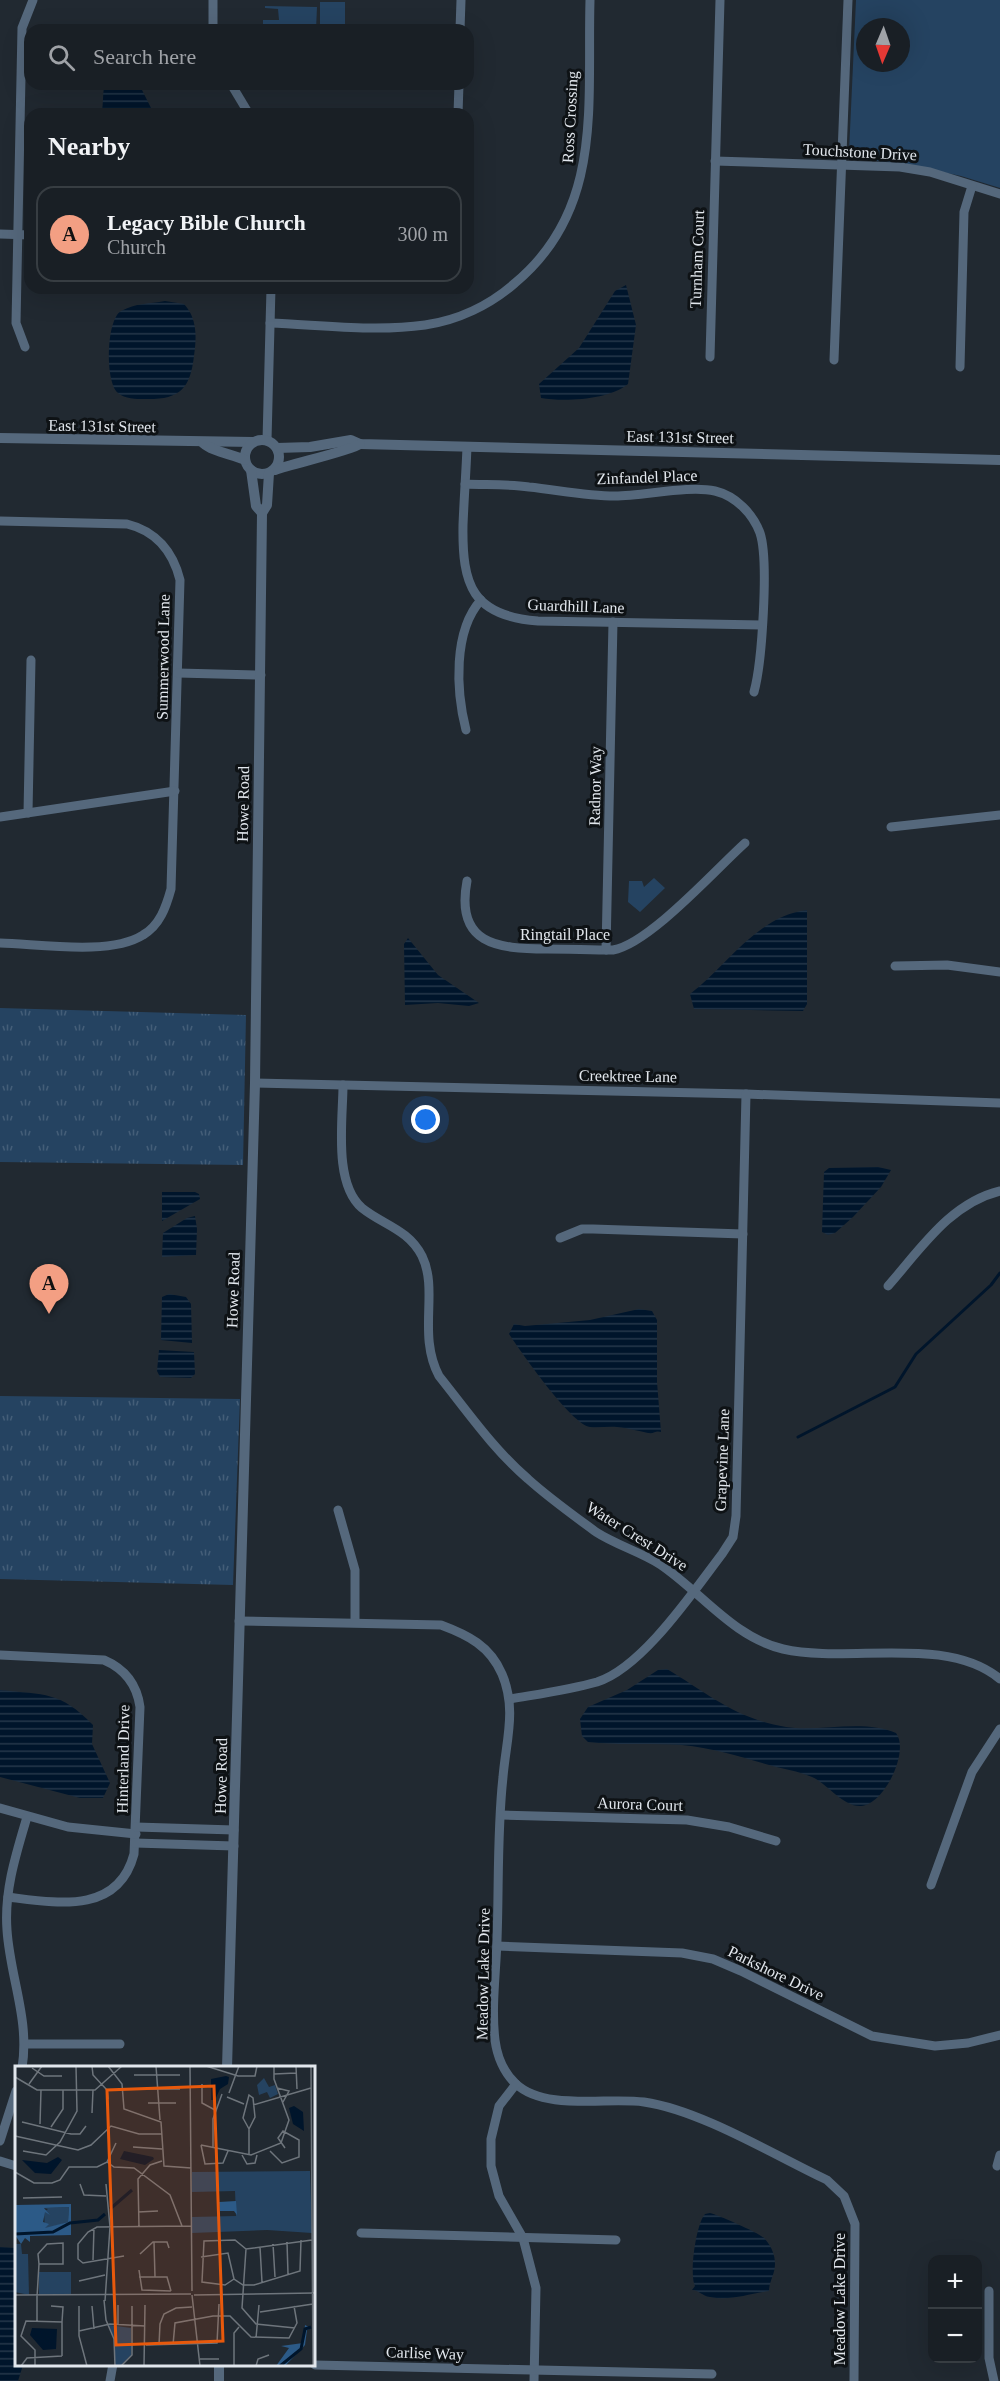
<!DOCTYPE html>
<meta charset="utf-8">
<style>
:root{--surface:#191f25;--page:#262c32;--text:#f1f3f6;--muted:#9fa2a7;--line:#373d42;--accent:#f39f83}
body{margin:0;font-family:Georgia,serif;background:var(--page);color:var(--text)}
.controls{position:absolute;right:18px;bottom:18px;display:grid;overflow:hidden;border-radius:12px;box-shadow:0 6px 24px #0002}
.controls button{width:54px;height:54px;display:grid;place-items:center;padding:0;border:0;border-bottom:2px solid var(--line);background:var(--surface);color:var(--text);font:30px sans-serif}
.compass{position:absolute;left:856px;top:18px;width:54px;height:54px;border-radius:50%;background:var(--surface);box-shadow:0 6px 24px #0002;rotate:182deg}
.you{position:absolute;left:426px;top:1120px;width:21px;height:21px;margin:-15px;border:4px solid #fff;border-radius:50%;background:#1a73e8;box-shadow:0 0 0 9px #1a73e833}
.badge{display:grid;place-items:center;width:39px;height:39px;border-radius:50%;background:var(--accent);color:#111;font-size:20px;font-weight:700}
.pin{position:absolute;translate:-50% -50px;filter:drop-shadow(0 2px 3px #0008)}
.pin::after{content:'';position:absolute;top:32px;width:21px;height:18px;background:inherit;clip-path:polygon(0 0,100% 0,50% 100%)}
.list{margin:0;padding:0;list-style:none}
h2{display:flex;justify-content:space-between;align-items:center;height:78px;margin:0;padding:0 24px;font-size:26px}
h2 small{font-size:20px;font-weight:400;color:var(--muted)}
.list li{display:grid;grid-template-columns:39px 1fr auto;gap:18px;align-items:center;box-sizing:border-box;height:96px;margin:0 12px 12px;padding:0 12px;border:2px solid var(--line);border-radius:18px}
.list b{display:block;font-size:22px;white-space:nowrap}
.list p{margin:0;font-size:20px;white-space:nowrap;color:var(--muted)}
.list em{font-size:20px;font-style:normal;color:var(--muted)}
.icon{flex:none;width:33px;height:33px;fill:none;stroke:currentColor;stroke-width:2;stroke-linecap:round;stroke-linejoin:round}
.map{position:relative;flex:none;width:1000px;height:2381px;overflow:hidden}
.search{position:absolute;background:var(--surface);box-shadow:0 6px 24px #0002;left:24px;top:24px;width:450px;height:66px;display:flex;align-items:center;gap:15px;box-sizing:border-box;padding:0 21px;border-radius:18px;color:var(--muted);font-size:22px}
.panel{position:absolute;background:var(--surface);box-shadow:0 6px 24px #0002;left:24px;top:108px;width:450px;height:186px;border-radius:18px}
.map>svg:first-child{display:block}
</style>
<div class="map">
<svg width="1000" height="2381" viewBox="0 0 1000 2381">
<defs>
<pattern id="grass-tufts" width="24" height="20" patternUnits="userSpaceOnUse" patternTransform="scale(1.5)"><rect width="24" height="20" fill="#254361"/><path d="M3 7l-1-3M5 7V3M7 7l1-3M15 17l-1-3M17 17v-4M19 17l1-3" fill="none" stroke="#445e78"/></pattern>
<pattern id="water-rules" width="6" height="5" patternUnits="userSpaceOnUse" patternTransform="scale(1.5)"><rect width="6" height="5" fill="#00152b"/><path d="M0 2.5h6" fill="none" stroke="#25374a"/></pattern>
</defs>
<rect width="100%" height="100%" fill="#212931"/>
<g fill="url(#grass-tufts)">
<polygon points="0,1008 246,1015 243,1165 0,1162"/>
<polygon points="0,1396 240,1399 233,1585 0,1579"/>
</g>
<g fill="#254361" fill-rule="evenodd">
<path d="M856,0H1000V188L961,176L900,163L852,159L849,152ZM865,27H901V63H865Z"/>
<rect x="320" y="2" width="25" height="28"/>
<polygon points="265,6 317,7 316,30 263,30 263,20 279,20 278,9 265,8"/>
<polygon points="654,878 665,888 640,912 628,902 629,881 642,881 644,887"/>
</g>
<g fill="url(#water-rules)">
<polygon points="104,84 139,84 154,114 102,114"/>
<path d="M626,285L636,325L628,384C609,400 564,402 541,398L539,384L579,348L615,291Z"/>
<path d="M165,301L184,304C197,318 197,337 194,356C190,390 179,400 144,399C136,399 125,399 118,393C105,382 106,320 121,311C136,303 149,304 165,301Z"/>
<path d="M807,910V1004L803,1011L694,1009L690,994C727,966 757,916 807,910Z"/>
<polygon points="408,938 438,975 479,1003 469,1006 438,1003 405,1005 404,944"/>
<polygon points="878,1167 891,1170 881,1187 853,1217 835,1233 828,1235 822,1232 824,1172 829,1168"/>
<polygon points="162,1192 195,1192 199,1194 200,1199 162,1221"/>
<polygon points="195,1216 197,1229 196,1255 162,1257 163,1233 187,1218"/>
<polygon points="169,1294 186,1297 191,1304 192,1343 161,1340 162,1297"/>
<path d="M639,1309L652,1311L657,1320V1382L661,1432C655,1430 655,1434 648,1433C638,1431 628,1428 617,1427C608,1426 599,1428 590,1427C571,1424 521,1352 509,1334L514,1324L525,1326L590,1320Z"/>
<polygon points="159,1350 194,1352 195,1374 191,1378 160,1377 157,1371"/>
<path d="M667,1669C709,1694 734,1718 786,1727C819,1732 865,1719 896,1733C910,1751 884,1805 861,1806C843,1807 828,1784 812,1777C798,1771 783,1769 769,1765C738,1756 713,1748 682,1745C654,1743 627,1745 599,1743L588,1742L582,1736L580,1719L588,1707L627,1690L658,1670Z"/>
<path d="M0,1690C45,1695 60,1691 93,1725L92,1744L110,1783L103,1798H80L0,1777Z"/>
<path d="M710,2213C718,2215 760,2233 765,2239C771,2246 775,2254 775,2264C775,2274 769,2282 769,2291C749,2294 730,2301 710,2297C702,2296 699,2290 692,2290L695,2286C689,2274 696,2224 705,2214Z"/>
<polygon points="0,2247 16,2248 16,2364 23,2365 18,2381 0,2381"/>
</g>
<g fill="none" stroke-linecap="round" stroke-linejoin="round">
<polyline stroke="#00152b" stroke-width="3" points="798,1437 895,1387 916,1354 991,1285 1000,1273"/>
<g stroke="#55687c" stroke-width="9">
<polyline points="213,0 213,30"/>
<polyline points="460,30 461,0"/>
<polyline points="231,84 249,114"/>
<polyline points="458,114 459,84"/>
<polyline points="715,161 900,167 930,172 1000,194"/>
<polyline points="0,234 30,235"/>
<path d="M270,323C321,325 375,332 425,325C458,320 490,305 515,283C604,209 587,105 590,0"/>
<polyline points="25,347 16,323 22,28 33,0"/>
<polyline points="710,357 720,0"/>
<polyline points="834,360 848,0"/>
<polyline points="960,367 964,212 972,186"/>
<polyline points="267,440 271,288"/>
<path d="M467,447C466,473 464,499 463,525C462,585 472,616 538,621L762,625"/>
<path d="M465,484C486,485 508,484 529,487C558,490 586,496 615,496C644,496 689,485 715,491C736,496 753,514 760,533C769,560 762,663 754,692"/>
<path d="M0,521L127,524C156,531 173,552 180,580L171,889C166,907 160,925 143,935C110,956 39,944 0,943"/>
<polyline points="178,673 261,675"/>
<path d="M466,730C456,691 453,631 481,600"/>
<polyline points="28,813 31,660"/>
<polyline points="0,817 175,791"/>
<polyline points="891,827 1000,815"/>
<path d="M467,881C455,944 497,949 547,949C569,949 591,950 613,950C649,944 715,870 745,843"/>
<polyline points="606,950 613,622"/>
<polyline points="895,966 947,965 1000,972"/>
<polyline points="255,1083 746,1094 1000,1103"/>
<path d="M343,1085C343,1119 333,1183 362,1208C383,1225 408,1229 422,1256C439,1291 417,1334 439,1376C467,1411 494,1450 528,1479C549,1498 573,1515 596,1532C616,1545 641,1552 661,1565C702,1593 733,1637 783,1649C848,1664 946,1634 1000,1679"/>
<polyline points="560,1238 582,1229 593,1229 743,1234"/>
<path d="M888,1286C920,1250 950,1203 1000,1191"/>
<polyline points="338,1510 355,1570 355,1622"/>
<path d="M239,1621L441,1625C468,1635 490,1646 502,1674C517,1709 506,1741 503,1777C497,1831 499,1886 497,1940C496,1972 491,2008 495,2040C497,2056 504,2073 516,2084C545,2111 607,2097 644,2102C700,2110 774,2155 827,2180L844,2196L855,2224L854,2381"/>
<path d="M0,1655L104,1660C125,1669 137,1685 140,1707L134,1854C118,1915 56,1903 8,1897"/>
<path d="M510,1699C539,1694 569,1690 597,1682C642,1668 693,1592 722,1554L733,1537L736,1516L746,1094"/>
<polyline points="0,1808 68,1827 136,1834"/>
<polyline points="501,1815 687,1820 729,1827 776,1841"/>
<polyline points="136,1827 234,1830"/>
<polyline points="135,1843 234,1846"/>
<polyline points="931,1885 972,1772 1000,1729"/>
<polyline points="497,1946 682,1953 713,1959 741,1971 872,2036 935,2046 968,2043 1000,2035"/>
<polyline points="25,2044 120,2044"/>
<path d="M22,2068C30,2020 10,1977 7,1930C4,1891 16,1854 27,1817"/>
<polyline points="516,2084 499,2106 491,2139 491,2166 499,2196 523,2238 536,2288 534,2381"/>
<polyline points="0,2141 16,2091"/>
<polyline points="0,2161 16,2166"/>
<polyline points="997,2166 1000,2155"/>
<polyline points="361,2233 616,2240"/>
<polyline points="989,2291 989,2358 994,2381"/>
<polyline points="315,2365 712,2374"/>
<polyline points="110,2381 113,2364"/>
</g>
<g stroke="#55687c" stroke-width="10">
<polyline points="0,438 253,442"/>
<circle cx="262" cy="457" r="17"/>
<path d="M203,443C213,452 232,454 245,460"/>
<polyline points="277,448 310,447 351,440 360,444 1000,460"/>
<polyline points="251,470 256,506 262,513"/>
<path d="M275,470C291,464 350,451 360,444"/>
<polyline points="227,2068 255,1083 262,513 267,505 269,473"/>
<polyline points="219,2381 219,2364"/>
</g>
</g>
<g text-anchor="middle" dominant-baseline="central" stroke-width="6" stroke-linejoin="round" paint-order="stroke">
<g font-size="16" fill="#e2e7ed" stroke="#0e1215">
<text transform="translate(570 117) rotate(-87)">Ross Crossing</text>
<text transform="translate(860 152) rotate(3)">Touchstone Drive</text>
<text transform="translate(697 259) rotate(-88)">Turnham Court</text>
<text transform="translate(102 426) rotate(1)">East 131st Street</text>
<text transform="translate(680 437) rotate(1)">East 131st Street</text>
<text transform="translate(647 477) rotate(-2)">Zinfandel Place</text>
<text transform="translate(576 606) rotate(2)">Guardhill Lane</text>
<text transform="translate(163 657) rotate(-89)">Summerwood Lane</text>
<text transform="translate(595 786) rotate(-89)">Radnor Way</text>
<text transform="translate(243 804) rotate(-89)">Howe Road</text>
<text x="565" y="934">Ringtail Place</text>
<text transform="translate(628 1076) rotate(1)">Creektree Lane</text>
<text transform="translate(233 1290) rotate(-88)">Howe Road</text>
<text transform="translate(722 1460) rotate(-88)">Grapevine Lane</text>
<text transform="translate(637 1536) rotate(32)">Water Crest Drive</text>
<text transform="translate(123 1759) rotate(-89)">Hinterland Drive</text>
<text transform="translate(221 1776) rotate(-89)">Howe Road</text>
<text transform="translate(640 1804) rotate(2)">Aurora Court</text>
<text transform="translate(776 1973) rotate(26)">Parkshore Drive</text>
<text transform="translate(483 1974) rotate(-89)">Meadow Lake Drive</text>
<text transform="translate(839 2299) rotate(-90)">Meadow Lake Drive</text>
<text transform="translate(425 2353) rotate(2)">Carlise Way</text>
</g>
</g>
<g transform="translate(15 2066)">
<rect width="300" height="300" fill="#212931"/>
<path d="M295,105L297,167L252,164L177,167V151L221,150L220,125L177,126V106ZM54,141L53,156L30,163L29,146L33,143L29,142ZM0,178H6L7,188H13L14,229L0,226ZM24,206H56V229H24Z" fill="#254361"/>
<path d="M221,135L222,149L219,145H205L204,136ZM56,138V169L15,170V176L10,172L6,178L0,169V139ZM54,141L53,156L30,162L34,158L28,156L30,146L35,149L29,142ZM290,259L296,262L292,264L290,279L270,300H261L274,282L266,280L288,277Z" fill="#2c5a87" fill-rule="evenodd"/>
<path d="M249,12L254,21L260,19L263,28L255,32L252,26L244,29L242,19ZM94,259L116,262V289L106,299H100V274Z" fill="#254361"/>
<path d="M211,10L214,11L213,18L205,23L200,34H196V13ZM279,40L288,46L289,65L278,58L274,42ZM109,85L138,91L139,93L130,99L105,93ZM43,91L47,94L36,108L20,107L7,94L32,97ZM17,262L42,263L41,283L28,284L15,269Z" fill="#00152b"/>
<path fill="none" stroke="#00152b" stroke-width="3" d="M95,143L117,124M0,168L38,166L55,157L83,154L90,148M265,300L286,283L290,263L296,261"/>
<path fill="none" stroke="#6e757c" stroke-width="1.5" d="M77,0L78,9L92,24L93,33M93,0L107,18L109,43L146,56L149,100L176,102M141,0L145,54M175,0L177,225M191,0L223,10H240L242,0M281,0L282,23M296,0L298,300M17,2L29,10H47M259,8L281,7M119,9H165M0,11L22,24H80L107,0M14,18L27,0M187,18V37L200,44M262,22L274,25L268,36M123,23H165M214,27L224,0M234,29L238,32L240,51L234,63L228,52ZM212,31L229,38M133,37H161M238,39L296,22M77,47L78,24M7,56L56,68H65L71,60M25,58L26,24M36,61L48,43V24M234,63V89M0,70L63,84L76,79L96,60L124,68H147M186,79L236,89L266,77L274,54L259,13V0M186,79L190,98L208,97L213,85M118,81L147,83M198,81V53L207,28M8,85L31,89L45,76L62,45L61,0M255,85L267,97L284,91V74L268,65L263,72L270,82M227,89L232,98L240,97L242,89M92,96L101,77M0,106L19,117H37L45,114L54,101H82L92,96L99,101L119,102L155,129L167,160M65,118L69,129L91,130M8,132L47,131M123,146L143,145M124,161L123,113L135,99L147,95M139,176L140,211M272,176L273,208M48,177V198H24L23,188L32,178ZM258,178L260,211M245,181L247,216M231,183L227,242L241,258L280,262M125,188L138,176H152L154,182M109,190L68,197L63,193V178L73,166L82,161L176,160M186,191L213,187L219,213L228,219H239L285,205L286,174M78,194L79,162M124,204L127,224L156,225M124,211H152L156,225M219,213L210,219L187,216L189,175L220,174L231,183L297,174M64,215L90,209M0,229L176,228M177,229L185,300M179,229L299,227M22,231L24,198M89,234L91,254L99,273L100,300M90,235L95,161L91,118M36,240L48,241L47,256M64,240V270L72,300M77,240L79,263M245,246L298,238M22,255V231M103,259V239M64,265L95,258L130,260M241,272L244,239M131,279L202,277L204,238M144,279L145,258L149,248L161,242L177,241M158,279L160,257L198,250H215L236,271L274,272L282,257L279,240M185,293H204M6,300L12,292L47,290M20,300V284L6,270L11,255L47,256V290M106,300L117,289V240M129,300L130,239M219,300V267L224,261M241,300L243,293L254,289"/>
<path fill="#e8590c" fill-opacity="0.15" stroke="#e8590c" stroke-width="3" d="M199,20L208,275L101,279L92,24Z"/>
<rect width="300" height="300" fill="none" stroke="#e2e7ed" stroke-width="3"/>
</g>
</svg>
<div class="controls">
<button>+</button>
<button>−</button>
</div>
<svg class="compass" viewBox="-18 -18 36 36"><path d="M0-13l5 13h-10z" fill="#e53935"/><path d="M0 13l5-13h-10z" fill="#9fa2a7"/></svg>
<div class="you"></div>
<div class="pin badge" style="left:49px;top:1314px">A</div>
<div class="search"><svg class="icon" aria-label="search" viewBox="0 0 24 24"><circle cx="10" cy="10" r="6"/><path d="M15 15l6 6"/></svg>Search here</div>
<section class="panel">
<h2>Nearby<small></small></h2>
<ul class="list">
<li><span class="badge">A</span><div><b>Legacy Bible Church</b><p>Church</p></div><em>300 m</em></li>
</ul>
</section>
</div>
